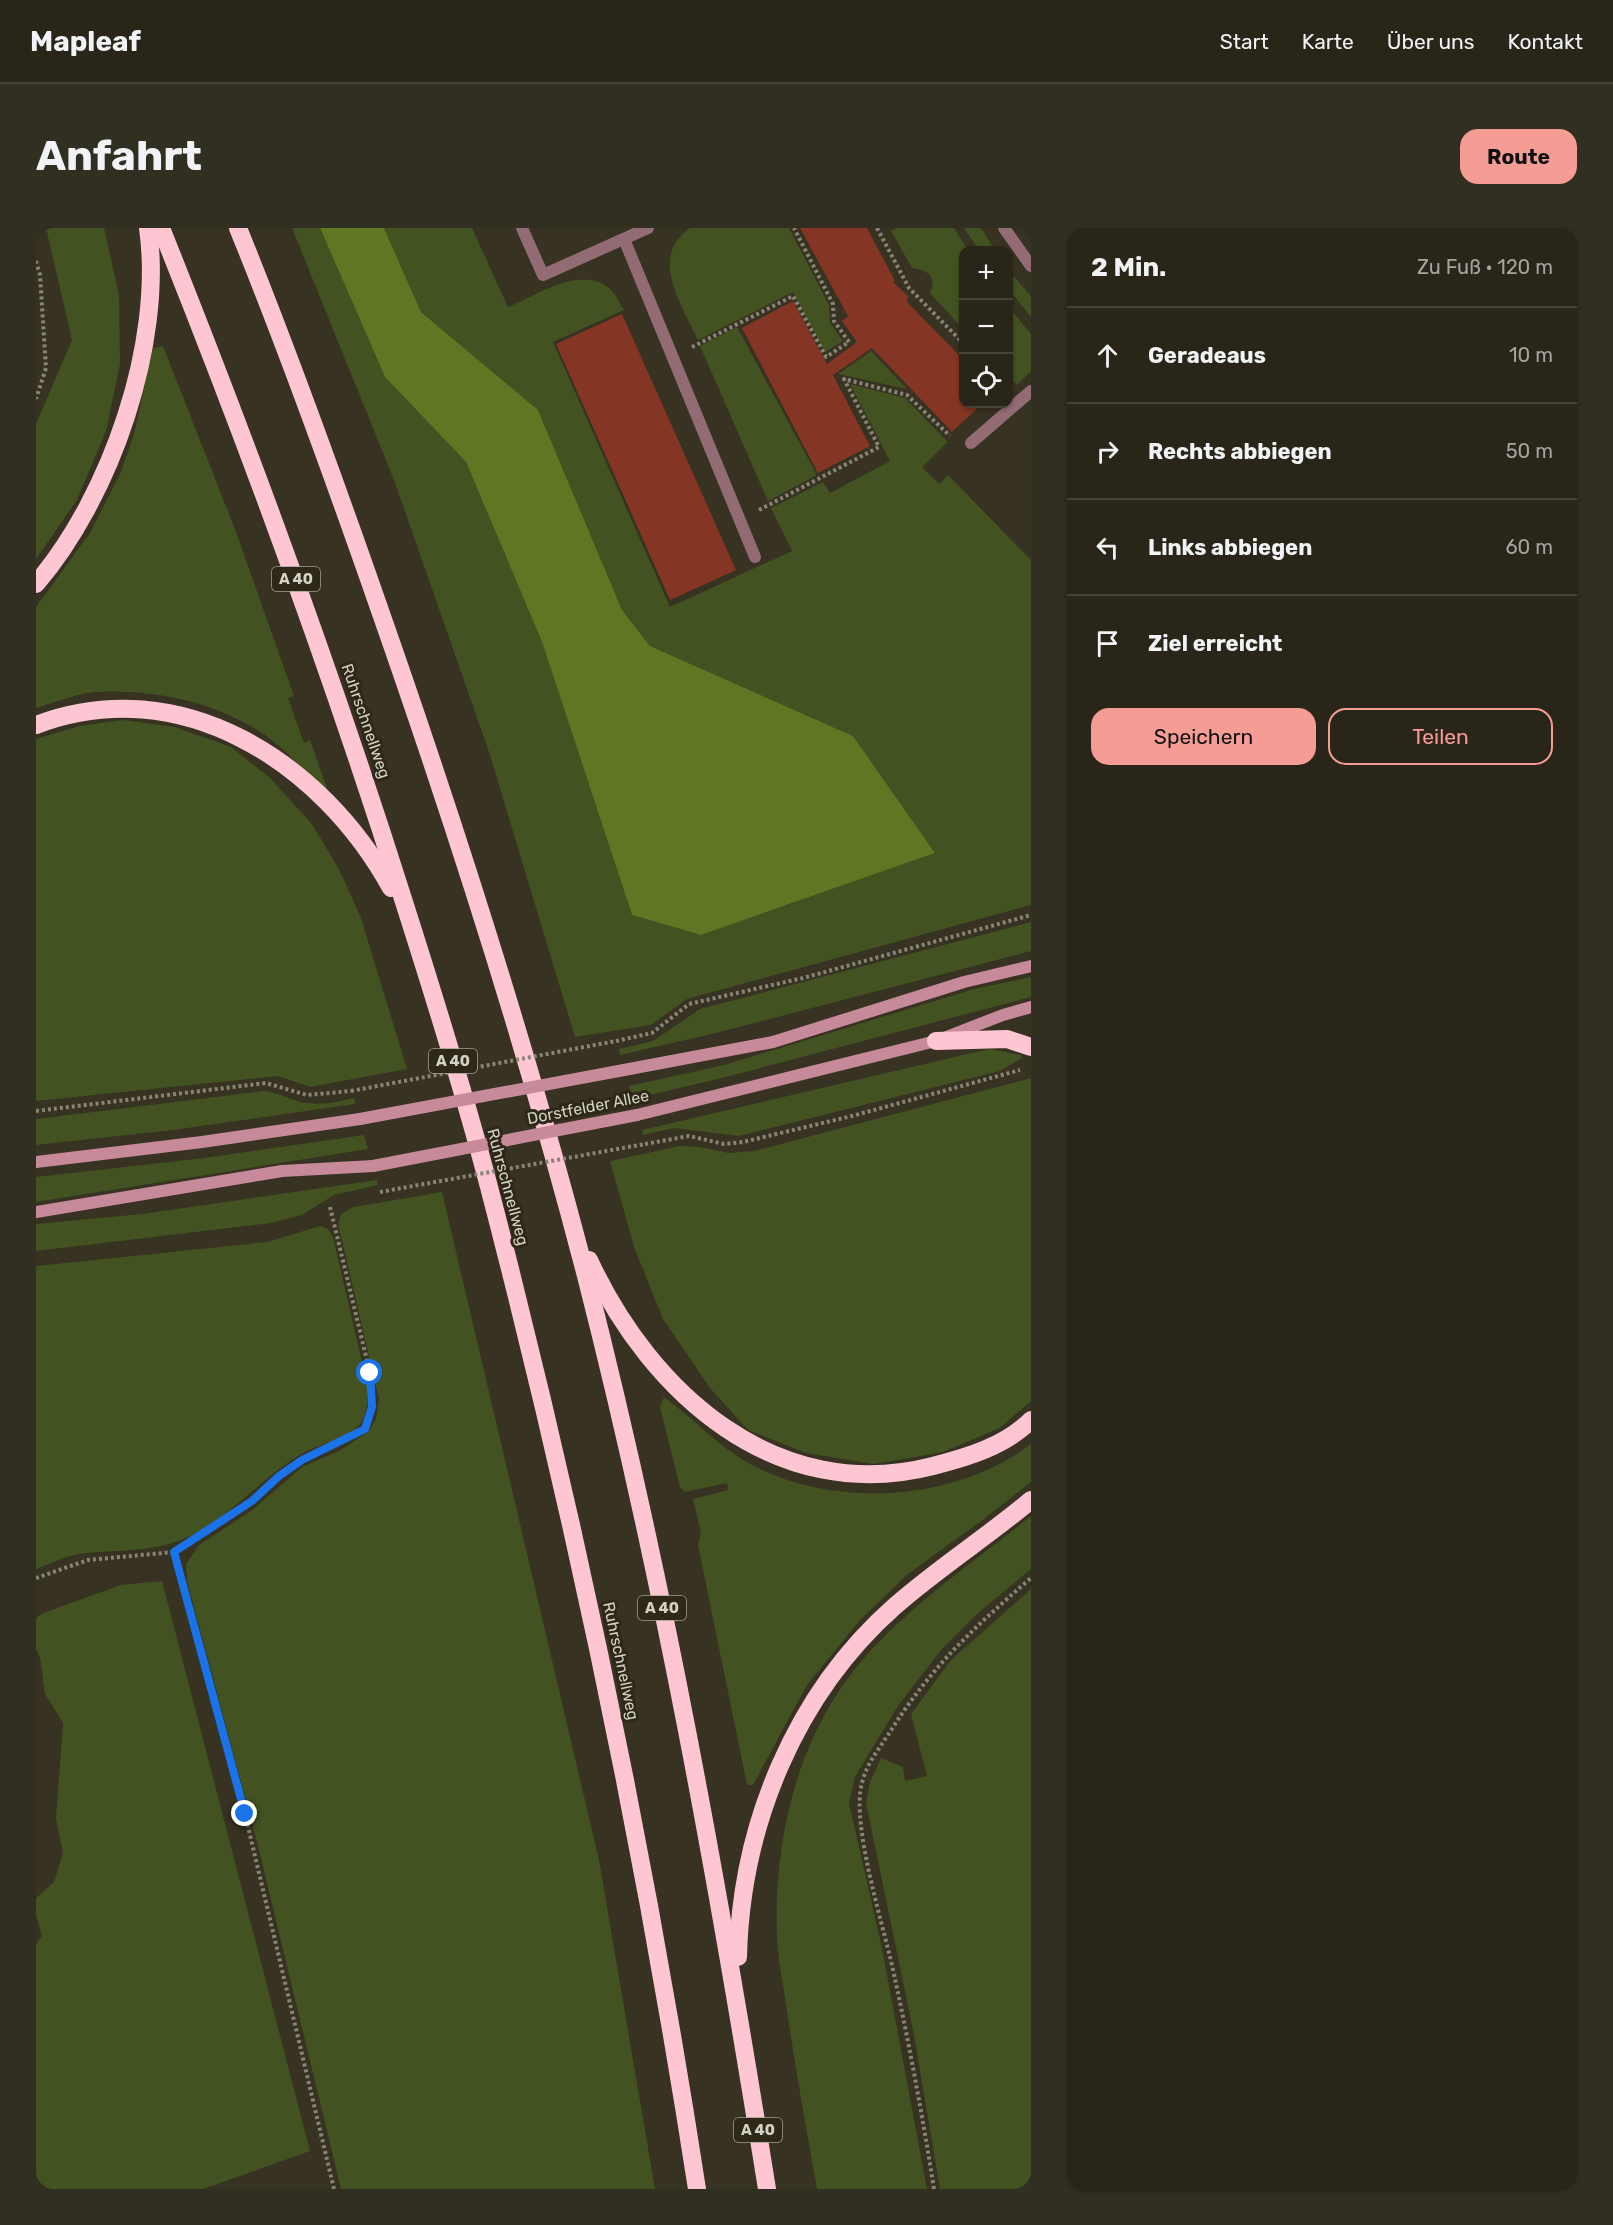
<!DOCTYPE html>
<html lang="de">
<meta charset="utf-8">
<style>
:root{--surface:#292619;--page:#312e22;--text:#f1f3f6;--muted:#a5a5a2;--line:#454338;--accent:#f59c95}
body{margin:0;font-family:Rubik,sans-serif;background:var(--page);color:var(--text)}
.controls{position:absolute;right:18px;top:18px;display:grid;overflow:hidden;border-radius:12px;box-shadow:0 2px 4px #0004}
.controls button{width:54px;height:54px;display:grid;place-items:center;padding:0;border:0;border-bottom:2px solid var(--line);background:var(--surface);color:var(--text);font:30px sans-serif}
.stop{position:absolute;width:18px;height:18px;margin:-14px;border:4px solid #1a73e8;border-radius:50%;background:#fff}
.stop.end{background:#1a73e8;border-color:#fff;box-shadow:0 2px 6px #0008}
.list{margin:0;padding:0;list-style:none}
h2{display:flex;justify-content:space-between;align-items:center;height:78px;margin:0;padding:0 24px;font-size:26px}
h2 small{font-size:20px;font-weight:400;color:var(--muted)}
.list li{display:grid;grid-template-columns:39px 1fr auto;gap:18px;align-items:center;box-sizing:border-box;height:96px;padding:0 24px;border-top:2px solid var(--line)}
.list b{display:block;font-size:22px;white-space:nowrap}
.list em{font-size:20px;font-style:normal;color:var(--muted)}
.actions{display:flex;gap:12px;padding:18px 24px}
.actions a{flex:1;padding:14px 0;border:2px solid var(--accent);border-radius:18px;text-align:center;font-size:21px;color:var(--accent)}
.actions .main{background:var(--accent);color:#111}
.icon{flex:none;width:33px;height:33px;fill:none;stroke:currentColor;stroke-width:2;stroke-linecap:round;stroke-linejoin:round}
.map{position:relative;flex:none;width:995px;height:1961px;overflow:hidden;border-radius:18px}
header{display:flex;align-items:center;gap:36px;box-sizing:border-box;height:84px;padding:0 30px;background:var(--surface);border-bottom:2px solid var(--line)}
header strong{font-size:28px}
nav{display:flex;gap:33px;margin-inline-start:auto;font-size:21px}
.intro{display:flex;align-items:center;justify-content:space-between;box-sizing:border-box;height:144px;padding:0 36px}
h1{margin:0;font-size:42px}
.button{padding:15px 27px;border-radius:18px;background:var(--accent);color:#111;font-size:21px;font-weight:700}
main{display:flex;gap:36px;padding:0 36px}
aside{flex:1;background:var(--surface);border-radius:18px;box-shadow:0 2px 4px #0004}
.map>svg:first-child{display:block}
</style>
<header>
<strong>Mapleaf</strong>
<nav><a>Start</a><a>Karte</a><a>Über uns</a><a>Kontakt</a></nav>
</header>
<div class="intro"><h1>Anfahrt</h1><a class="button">Route</a></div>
<main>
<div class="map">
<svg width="995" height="1961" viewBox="0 0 995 1961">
<rect width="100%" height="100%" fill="#373221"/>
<g fill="#425221">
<polygon points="10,0 68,0 83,67 84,136 70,203 41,272 0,331 0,196 36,112"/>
<path d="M256,0H284L349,149L430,234L506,414L596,687L665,707L899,625L817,508L614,418L586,382L502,182L385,84L348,0H436L472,79C500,67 550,34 576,63C581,68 584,76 588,82L517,114L634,379L756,323L735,280L787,254L794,265L854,233L814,156L869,170L912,214L886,239L903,256L912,247L995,332V677L651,771L615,797L539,809L453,524L358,252Z"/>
<path d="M654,0H753L793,77L794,95L807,113L789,124L757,64L662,112C646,77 612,29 654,0Z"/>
<path d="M860,0H918L932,22H927V101L894,65C901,48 892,42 876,40L855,3Z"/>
<polygon points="928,0 945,0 959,22 943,22"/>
<polygon points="972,42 995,68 995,89 973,62"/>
<polygon points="972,78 995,106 995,143 981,157 973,148"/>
<polygon points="701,99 781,247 732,273 664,118"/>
<path d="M127,118L200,304L258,468L252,470L268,515L274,512L294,569H291C277,555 265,539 251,525C202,478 124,460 58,464C39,466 18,475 0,480V379L54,305L85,244L98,206L108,160L113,121Z"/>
<polygon points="835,123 871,161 802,146"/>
<polygon points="87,492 139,499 195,519 234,550 276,596 304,643 325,690 371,841 274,859 242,848 0,873 0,511 43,498"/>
<polygon points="995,694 995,723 680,805 584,827 583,821 617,813 664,781"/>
<polygon points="995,749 995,769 690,849 597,871 593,858 688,837 938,761"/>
<polygon points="953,821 985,827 986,830 964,843 703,908 638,900 607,907 606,902"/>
<polygon points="995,850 995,1173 964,1200 907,1224 838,1236 770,1225 712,1202 674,1160 627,1091 598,1019 574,933 644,918 664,919 693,925 718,923"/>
<path d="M228,863C242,864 252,871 265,874C283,878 300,874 318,870L319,876L137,902L0,917V891Z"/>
<polygon points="328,907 332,921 0,974 0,949 168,930"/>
<polygon points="341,952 342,957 298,967 266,987 235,995 0,1023 0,996 106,986"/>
<polygon points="406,964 563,1632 619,1961 305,1961 221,1614 151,1353 150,1336 163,1317 215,1283 266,1239 303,1223 332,1204 340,1191 343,1171 302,996 305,986 317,979"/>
<path d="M284,998L292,1001L297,1009L331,1155C331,1167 333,1185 325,1195C311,1212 287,1215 269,1224C220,1251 186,1303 129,1317C102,1324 71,1322 43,1326C29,1328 14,1336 0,1341V1038L231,1014Z"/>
<path d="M628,1169C657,1190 682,1218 714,1236C797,1281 920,1274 995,1216V1254L948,1291L872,1346L824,1392L771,1457L717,1557H711L662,1317L665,1305L657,1271L692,1262L691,1255L649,1264L644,1259L624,1179Z"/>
<path d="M995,1288V1341L941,1386L905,1422L862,1478L819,1549L813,1575L846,1720L891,1961H781C770,1900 759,1838 750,1777C747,1755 742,1732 741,1709C737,1604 765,1493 841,1416C887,1368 943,1330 995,1288Z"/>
<polygon points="126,1353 274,1923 167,1961 0,1961 0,1716 6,1708 0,1687 0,1670 18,1654 27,1625 20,1591 27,1495 9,1466 4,1429 0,1421 0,1390 7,1385 85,1357"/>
<polygon points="995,1361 995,1961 904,1961 878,1807 830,1575 834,1554 845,1530 867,1539 869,1553 891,1548 875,1486 915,1432"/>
</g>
<polygon fill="#5f7723" points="284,0 348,0 385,84 502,182 586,382 614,418 817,508 899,625 665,707 596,687 506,414 430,234 349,149"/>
<g fill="#853523">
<polygon points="764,0 831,0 859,53 857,54 872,68 871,74 927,131 927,176 946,176 916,204 836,120 797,147 834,218 782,245 706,100 757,73 791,136 821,114 806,93 812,88"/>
<polygon points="586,86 700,342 634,372 520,116"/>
</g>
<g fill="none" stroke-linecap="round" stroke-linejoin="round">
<g stroke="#888476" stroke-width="4" stroke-dasharray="3 3" stroke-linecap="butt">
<polyline points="841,0 873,60 927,115"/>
<polyline points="0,33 4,47 10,140 0,171"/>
<polyline points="656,119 757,68 790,129 813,114 798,93 797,76 758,0"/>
<polyline points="723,282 843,219 808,151 871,167 914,208"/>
<polyline points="580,813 616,805 653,776 767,750 995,687"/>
<polyline points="0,883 230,855 271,867 315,863"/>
<polyline points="609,916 653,908 688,916 707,914 816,888 984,842"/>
<polyline points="294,979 334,1145 336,1179 329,1201 266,1232 243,1248 216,1273 138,1324 209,1586 298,1961"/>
<polyline points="0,1350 52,1332 138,1324"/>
<path d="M898,1961C887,1891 874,1820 859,1751C850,1705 814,1596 826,1555C830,1537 842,1522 852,1507C894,1440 936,1401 995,1350"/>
</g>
<g stroke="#926b75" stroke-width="12">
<polyline points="486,0 507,47 612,0"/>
<polyline points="588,11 719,329"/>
<polyline points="935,215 995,163"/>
</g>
<polyline stroke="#926b75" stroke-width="12" points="968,0 995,38"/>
<g stroke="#c78a9a" stroke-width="12">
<polyline points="588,842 737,814 928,754 995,738"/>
<polyline points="601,887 900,813 967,787 995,779"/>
<polyline points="0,934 166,914 324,891"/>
<polyline points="0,984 246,943 337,938"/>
</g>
<g stroke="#fec5d3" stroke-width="18">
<path d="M125,0C214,222 296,446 368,674C398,768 428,863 453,959C539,1289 609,1624 661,1961"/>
<path d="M202,0C252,123 297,248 341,374C419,596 491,820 550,1048C627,1349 682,1655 731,1961"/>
<path d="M0,356C75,268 128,115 112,0"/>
<path d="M0,497C144,442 286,534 355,660"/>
<polyline points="900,813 971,811 995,819"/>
<path d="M553,1032C615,1166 741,1278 897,1238C932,1229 969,1218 995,1192"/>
<path d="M702,1729C705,1598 759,1466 859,1378C902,1340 951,1309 995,1272"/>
</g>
<g stroke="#888476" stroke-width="4" stroke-dasharray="3 3" stroke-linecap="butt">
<polyline points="315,863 580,813"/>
<polyline points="344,964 609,916"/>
</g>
<g stroke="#c78a9a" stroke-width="12">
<polyline points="324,891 588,842"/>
<polyline points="337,938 601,887"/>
</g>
</g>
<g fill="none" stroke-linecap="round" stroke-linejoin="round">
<polyline stroke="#1a73e8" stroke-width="8" points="209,1586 138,1324 216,1273 243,1248 266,1232 329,1201 336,1179 334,1145"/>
</g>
<g text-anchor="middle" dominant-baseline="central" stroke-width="6" stroke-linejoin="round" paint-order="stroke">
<g fill="#2d2817" stroke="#a29e92" stroke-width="1.5">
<rect x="236" y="339" width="48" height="24" rx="4.5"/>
<rect x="393" y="821" width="48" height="24" rx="4.5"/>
<rect x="602" y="1368" width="48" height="24" rx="4.5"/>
<rect x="698" y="1890" width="48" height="24" rx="4.5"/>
</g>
<g font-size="15" font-weight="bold" fill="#d4d1c6">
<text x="260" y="351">A 40</text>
<text x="417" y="833">A 40</text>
<text x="626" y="1380">A 40</text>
<text x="722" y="1902">A 40</text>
</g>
<g font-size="16" fill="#d4d1c6" stroke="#2d2817">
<text transform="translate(330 493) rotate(71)">Ruhrschnellweg</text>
<text transform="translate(552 879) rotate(-11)">Dorstfelder Allee</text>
<text transform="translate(472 959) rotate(75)">Ruhrschnellweg</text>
<text transform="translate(585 1433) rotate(78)">Ruhrschnellweg</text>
</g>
</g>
</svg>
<div class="controls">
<button>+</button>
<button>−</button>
<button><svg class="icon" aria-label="locate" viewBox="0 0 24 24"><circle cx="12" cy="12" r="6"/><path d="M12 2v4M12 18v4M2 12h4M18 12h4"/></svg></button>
</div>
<div class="stop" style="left:334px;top:1145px"></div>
<div class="stop end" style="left:209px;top:1586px"></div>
</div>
<aside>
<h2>2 Min.<small>Zu Fuß · 120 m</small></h2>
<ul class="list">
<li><svg class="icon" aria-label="ahead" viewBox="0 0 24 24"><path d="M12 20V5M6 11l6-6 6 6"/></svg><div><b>Geradeaus</b></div><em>10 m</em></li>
<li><svg class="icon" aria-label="right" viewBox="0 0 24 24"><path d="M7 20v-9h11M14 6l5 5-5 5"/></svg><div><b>Rechts abbiegen</b></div><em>50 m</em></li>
<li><svg class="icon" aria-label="left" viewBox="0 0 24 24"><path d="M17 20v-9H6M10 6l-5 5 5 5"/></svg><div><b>Links abbiegen</b></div><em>60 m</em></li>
<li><svg class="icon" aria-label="arrive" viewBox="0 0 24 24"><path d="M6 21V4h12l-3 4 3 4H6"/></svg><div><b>Ziel erreicht</b></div></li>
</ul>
<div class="actions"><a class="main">Speichern</a><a>Teilen</a></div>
</aside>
</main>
